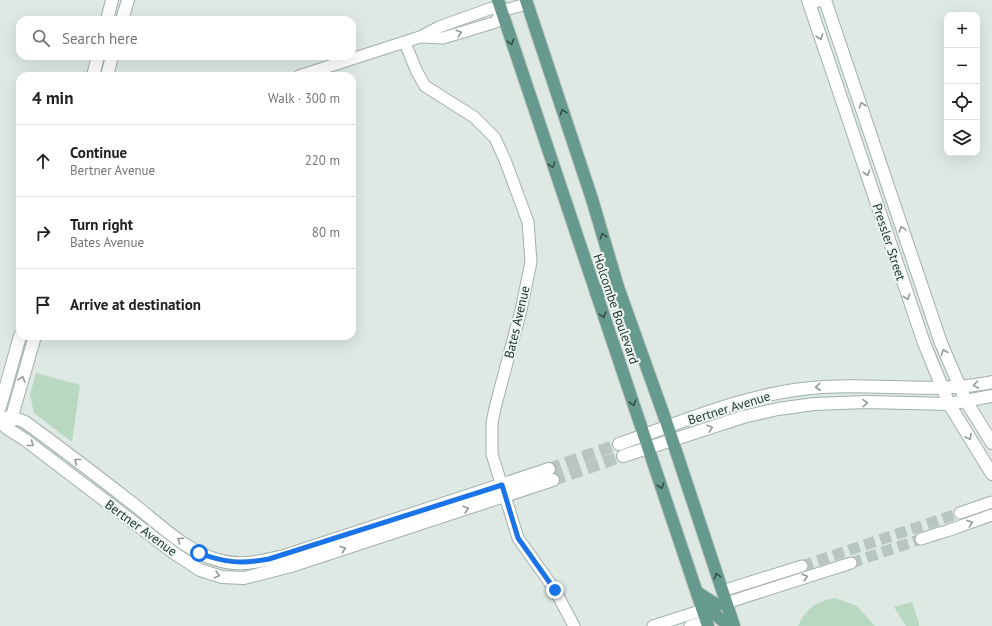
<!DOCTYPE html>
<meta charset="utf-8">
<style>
:root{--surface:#fff;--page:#f2f2f2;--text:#202124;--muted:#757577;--line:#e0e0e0}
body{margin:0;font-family:"PT Sans",sans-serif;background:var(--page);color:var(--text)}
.controls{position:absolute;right:12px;top:12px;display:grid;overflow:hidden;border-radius:8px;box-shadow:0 4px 16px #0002}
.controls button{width:36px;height:36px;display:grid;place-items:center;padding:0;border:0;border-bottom:1px solid var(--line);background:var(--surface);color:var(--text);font:20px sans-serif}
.stop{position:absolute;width:12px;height:12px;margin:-9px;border:3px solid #1a73e8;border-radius:50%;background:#fff}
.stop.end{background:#1a73e8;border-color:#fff;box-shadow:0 1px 4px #0008}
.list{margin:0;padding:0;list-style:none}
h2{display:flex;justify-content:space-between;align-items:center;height:52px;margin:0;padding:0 16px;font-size:17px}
h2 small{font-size:13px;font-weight:400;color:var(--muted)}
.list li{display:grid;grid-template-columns:26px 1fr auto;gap:12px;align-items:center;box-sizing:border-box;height:72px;padding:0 16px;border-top:1px solid var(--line)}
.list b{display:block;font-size:15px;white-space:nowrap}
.list p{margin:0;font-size:13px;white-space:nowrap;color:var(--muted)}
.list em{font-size:13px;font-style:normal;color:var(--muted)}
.icon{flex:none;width:22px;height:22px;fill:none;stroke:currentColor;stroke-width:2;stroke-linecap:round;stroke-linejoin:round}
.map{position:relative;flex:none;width:992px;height:626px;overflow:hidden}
.search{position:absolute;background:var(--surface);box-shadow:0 4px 16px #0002;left:16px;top:16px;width:340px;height:44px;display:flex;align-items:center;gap:10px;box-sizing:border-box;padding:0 14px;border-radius:12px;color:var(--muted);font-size:15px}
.panel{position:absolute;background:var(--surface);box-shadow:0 4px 16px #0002;left:16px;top:72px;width:340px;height:268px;border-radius:12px}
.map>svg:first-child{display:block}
</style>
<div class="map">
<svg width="992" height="626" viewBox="0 0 992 626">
<rect width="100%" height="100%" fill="#dee9e4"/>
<g fill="#b9d8c2">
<polygon points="36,373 80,385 72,442 34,413 30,395"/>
<path d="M835,598L857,606L875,626H798C805,609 817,601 835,598Z"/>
<polygon points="912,602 919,623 919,626 906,626 894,607"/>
</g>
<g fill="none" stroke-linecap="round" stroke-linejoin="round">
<g stroke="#b8c5c0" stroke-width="11" stroke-dasharray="11 5.5" stroke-linecap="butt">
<polyline points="851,563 921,539"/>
<polyline points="802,566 960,513"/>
</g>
<g stroke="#b8c5c0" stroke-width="12" stroke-dasharray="12 6" stroke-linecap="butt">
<polyline points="549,469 619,444"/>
<polyline points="553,480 623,456"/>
</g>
<defs>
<g id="minor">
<polyline points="809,4 821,0"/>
<polyline points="421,37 443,38 496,22 501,11"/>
<polyline points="405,43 417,72 425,86 474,117 495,138 505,160 528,222 531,262 521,310 495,408 492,423 492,454 518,538 555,590 574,626"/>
<polyline points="299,76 420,37 439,27 492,8 501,11 527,4"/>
<polyline points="960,513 992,502"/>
<polyline points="947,531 992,515"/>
<polyline points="921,539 943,532"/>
<polyline points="722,591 802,566"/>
<polyline points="726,603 851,563"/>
<polyline points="653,626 703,610"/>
<polyline points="690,626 707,621"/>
</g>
<g id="tertiary">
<polyline points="808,0 924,343 949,404 992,474"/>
<polyline points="825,0 941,343 966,401 992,443"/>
<polyline points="107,20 112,0"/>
<polyline points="122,20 128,0"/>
<polyline points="93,76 98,56"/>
<polyline points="107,76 112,56"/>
<polyline points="0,407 20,336"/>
<path d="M0,418L12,417L25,422C61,448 96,475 132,503C158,523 185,551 218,560C240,567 262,561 284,556L549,469"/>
<polyline points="0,422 8,429 24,439 174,553 200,570 222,577 244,578 291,566 553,480"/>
<polyline points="10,423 35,336"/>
<path d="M619,444C685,421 752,391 823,387C879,383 936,394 992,382"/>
<polyline points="623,456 743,417 778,409 814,404 866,402 949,404 992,396"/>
</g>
<g id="primary">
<polyline points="498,0 708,626"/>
<polyline points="526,0 592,199 618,287 668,427 734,626"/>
<polyline points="596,293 618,287"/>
<polyline points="697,592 717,605 726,603"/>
<polyline points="703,610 717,616 729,626"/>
</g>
</defs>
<use href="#minor" stroke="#a2b0ab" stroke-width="13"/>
<use href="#tertiary" stroke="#a2b0ab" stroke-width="14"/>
<use href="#primary" stroke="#bcc3c1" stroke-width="14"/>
<use href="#minor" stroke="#fff" stroke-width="11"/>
<use href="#tertiary" stroke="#fff" stroke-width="12"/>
<use href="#primary" stroke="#679a8e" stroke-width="12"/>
</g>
<defs><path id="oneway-chevron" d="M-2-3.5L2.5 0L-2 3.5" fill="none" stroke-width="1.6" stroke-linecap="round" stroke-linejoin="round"/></defs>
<g stroke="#909b98">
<use href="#oneway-chevron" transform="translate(459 33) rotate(-16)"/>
<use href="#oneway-chevron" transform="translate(820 37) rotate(71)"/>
<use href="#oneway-chevron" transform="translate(862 105) rotate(-109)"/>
<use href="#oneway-chevron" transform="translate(867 173) rotate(72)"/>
<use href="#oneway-chevron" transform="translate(902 229) rotate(-108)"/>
<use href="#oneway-chevron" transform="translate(907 297) rotate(71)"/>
<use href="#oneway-chevron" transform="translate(944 352) rotate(-113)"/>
<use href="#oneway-chevron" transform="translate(22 379) rotate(-74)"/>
<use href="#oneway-chevron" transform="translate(976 385) rotate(170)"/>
<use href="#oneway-chevron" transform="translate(818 387) rotate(174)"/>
<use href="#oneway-chevron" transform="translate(865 403) rotate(-1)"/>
<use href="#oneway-chevron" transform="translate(710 428) rotate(-19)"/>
<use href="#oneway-chevron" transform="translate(969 437) rotate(59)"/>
<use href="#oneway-chevron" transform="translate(31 444) rotate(38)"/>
<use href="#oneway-chevron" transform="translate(77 461) rotate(-142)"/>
<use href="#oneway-chevron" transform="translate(466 509) rotate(-18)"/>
<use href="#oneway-chevron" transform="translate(970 523) rotate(-20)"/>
<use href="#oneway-chevron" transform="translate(180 540) rotate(-146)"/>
<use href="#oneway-chevron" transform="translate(343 549) rotate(-18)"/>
<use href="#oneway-chevron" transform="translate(217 575) rotate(15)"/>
<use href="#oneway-chevron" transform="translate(805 577) rotate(-17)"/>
</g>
<g stroke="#325048">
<use href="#oneway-chevron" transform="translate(511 42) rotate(72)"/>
<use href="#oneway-chevron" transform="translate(563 112) rotate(-108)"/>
<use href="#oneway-chevron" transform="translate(552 165) rotate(71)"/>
<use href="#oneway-chevron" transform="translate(603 236) rotate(-107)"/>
<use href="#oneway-chevron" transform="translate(603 315) rotate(72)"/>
<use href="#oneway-chevron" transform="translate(633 403) rotate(72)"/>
<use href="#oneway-chevron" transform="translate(661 486) rotate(71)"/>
<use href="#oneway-chevron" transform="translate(717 576) rotate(-108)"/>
</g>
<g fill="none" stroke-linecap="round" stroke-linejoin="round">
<path stroke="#1a73e8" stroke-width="5" d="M199,553C225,563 242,564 269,559L502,485L518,538L555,590"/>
</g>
<g text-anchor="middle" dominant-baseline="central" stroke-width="4" stroke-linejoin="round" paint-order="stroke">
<g font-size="13" fill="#213731" stroke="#eef6f2">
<text transform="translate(889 242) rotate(72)">Pressler Street</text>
<text transform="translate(616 309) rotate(71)">Holcombe Boulevard</text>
<text transform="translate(517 322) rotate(-77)">Bates Avenue</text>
<text transform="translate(729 408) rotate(-17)">Bertner Avenue</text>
<text transform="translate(141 528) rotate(36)">Bertner Avenue</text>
</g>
</g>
</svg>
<div class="controls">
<button>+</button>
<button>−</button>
<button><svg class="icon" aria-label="locate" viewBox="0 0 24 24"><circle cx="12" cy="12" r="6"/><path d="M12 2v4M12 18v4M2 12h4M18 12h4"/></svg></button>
<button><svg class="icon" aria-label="layers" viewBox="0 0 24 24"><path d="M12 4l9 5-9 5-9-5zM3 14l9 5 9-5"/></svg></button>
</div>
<div class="stop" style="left:199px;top:553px"></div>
<div class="stop end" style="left:555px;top:590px"></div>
<div class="search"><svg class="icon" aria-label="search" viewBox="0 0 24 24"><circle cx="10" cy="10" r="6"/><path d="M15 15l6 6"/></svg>Search here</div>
<section class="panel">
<h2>4 min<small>Walk · 300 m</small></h2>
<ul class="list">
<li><svg class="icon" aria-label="ahead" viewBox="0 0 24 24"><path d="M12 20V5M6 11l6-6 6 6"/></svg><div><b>Continue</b><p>Bertner Avenue</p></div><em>220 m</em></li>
<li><svg class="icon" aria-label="right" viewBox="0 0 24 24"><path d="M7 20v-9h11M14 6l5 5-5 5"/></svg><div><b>Turn right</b><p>Bates Avenue</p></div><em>80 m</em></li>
<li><svg class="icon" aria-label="arrive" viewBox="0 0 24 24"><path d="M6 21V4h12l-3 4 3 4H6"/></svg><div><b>Arrive at destination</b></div></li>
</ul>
</section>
</div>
